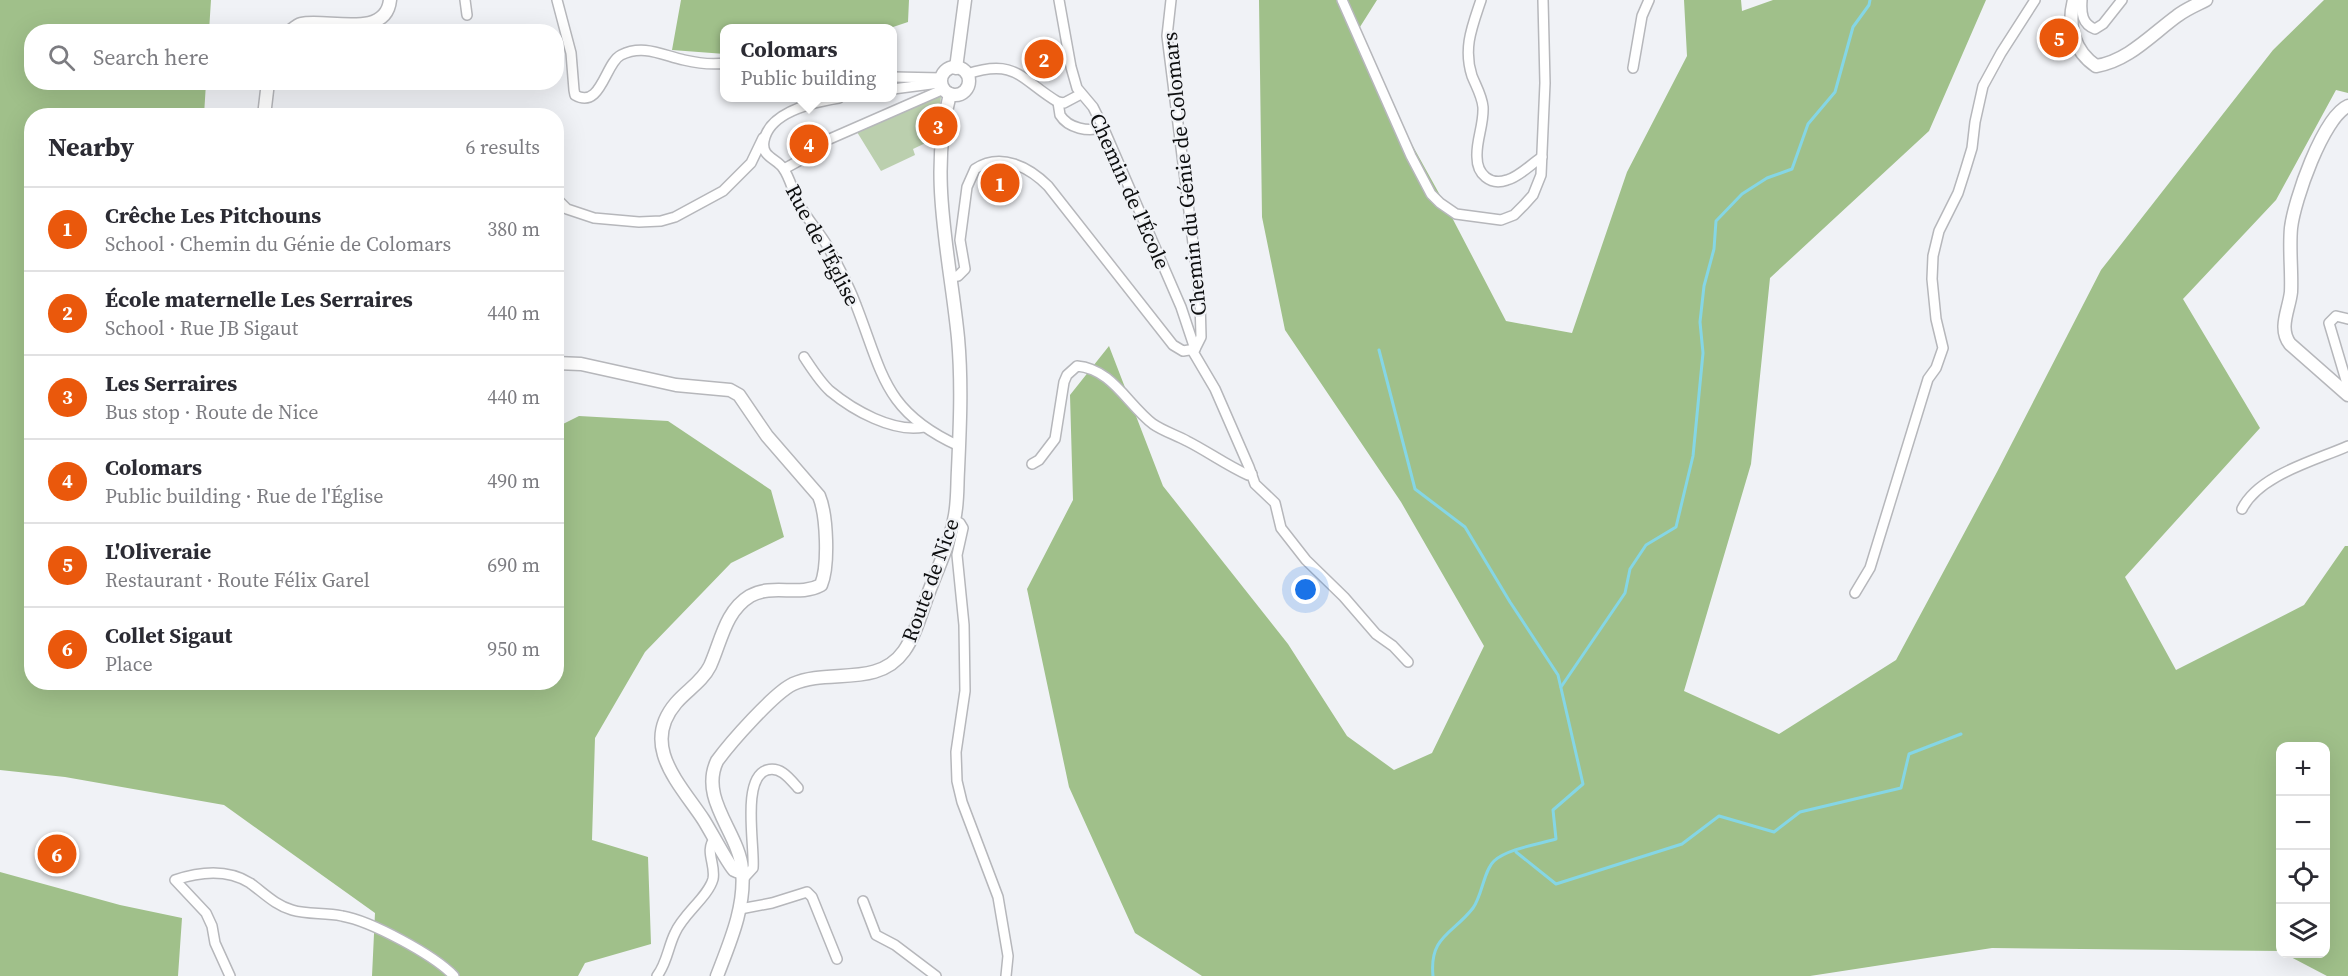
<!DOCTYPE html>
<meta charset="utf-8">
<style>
:root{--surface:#fff;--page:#f7f7f7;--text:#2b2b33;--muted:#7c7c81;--line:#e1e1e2;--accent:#ea580c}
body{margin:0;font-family:"Source Serif 4",serif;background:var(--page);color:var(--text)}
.controls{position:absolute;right:18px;bottom:18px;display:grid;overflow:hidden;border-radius:12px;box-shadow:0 6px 24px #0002}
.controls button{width:54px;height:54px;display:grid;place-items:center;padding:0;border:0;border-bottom:2px solid var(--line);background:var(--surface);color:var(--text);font:30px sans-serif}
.you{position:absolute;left:1306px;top:590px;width:21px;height:21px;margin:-15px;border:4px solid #fff;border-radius:50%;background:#1a73e8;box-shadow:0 0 0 9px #1a73e833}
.badge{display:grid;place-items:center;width:39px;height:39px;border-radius:50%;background:var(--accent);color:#fff;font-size:20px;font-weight:700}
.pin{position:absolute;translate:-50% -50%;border:3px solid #fff;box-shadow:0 2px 6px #0006}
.popup{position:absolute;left:720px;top:24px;width:177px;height:78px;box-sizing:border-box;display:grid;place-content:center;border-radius:12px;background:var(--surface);filter:drop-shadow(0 2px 4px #0005);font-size:20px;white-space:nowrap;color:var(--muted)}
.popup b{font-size:22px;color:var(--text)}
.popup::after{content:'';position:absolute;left:50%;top:100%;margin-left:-12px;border:12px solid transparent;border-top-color:var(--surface)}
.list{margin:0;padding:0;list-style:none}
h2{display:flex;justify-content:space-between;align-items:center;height:78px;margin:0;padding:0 24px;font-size:26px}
h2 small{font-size:20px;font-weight:400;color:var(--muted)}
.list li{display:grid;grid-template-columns:39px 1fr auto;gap:18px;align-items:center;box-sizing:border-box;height:84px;padding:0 24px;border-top:2px solid var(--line)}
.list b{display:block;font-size:22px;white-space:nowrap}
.list p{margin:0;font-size:20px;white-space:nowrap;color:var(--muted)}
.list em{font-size:20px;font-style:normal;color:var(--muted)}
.icon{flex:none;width:33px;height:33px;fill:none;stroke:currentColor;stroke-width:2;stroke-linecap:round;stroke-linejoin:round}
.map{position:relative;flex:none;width:2348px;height:976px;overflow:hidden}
.search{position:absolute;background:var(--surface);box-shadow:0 6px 24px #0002;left:24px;top:24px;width:540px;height:66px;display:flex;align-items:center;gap:15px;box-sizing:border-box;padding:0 21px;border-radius:24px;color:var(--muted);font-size:22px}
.panel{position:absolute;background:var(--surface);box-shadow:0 6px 24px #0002;left:24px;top:108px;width:540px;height:582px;border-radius:24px}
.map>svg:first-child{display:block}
</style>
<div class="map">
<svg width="2348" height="976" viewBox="0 0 2348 976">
<rect width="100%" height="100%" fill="#f0f2f6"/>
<polygon fill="#bbcfae" points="939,96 941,97 936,138 913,149 915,155 881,171 857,132"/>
<g fill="#a0c08a">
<polygon points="0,0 211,0 209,31 32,32 32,82 206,83 204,115 32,116 32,682 556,682 557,427 579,416 668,421 771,490 784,537 731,563 645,652 595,738 592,840 648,857 651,944 585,963 578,976 372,976 375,913 224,805 65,777 0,770"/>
<polygon points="681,0 909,0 908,22 890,28 725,28 725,54 672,50"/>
<polygon points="1259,0 1377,0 1353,38 1446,206 1506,321 1572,333 1627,172 1687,56 1684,0 1741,0 1742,11 1773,0 1986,0 1929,131 1770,278 1751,464 1684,691 1779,734 1896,660 1997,472 2101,270 2273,50 2324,0 2348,0 2348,93 2336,90 2276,200 2183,299 2260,428 2125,577 2176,670 2304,605 2345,546 2348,546 2348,976 2327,976 2285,954 2326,954 2326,746 2280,746 2280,951 1992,948 1810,976 1202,976 1135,933 1069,787 1027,589 1073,500 1070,395 1109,346 1163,486 1288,644 1347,736 1394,770 1432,753 1484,646 1401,502 1285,330 1262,217"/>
<polygon points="0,872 120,905 182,918 178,976 0,976"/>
</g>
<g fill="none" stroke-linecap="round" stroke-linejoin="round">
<g stroke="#85d6e5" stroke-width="3">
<path d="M1379,350L1415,489L1465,527L1510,602L1558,675L1583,784L1553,810L1556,839C1539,844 1507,849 1494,861C1484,870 1482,896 1473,908C1453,934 1429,936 1433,976"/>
<polyline points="1561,687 1625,593 1630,569 1646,545 1676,527 1693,456 1703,353 1700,322 1704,286 1714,249 1716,221 1742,194 1767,178 1792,169 1808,124 1835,92 1853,27 1869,5 1870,0"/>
<polyline points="1516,852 1556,884 1682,844 1719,816 1774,832 1800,812 1901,788 1909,754 1961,734"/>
</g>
<defs>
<g id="street">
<polyline points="465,0 467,15"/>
<path d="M557,0L571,53L574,90L575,95C601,110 605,63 621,55C643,44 662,55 684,60C697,63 712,65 725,63"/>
<polyline points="1059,0 1071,67 1077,88 1093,107 1103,127 1181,307 1195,349"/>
<polyline points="1342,0 1411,156 1431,194 1440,203 1456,214 1501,220 1514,215 1524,205 1533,195 1541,175 1545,83 1543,0"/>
<path d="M1481,0C1472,27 1463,48 1472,76C1476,86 1482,96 1483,107C1484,125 1476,140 1477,157C1477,174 1490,186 1507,180C1519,177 1531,164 1542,157"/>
<path d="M2082,0C2081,13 2082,24 2095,29L2103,24L2122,0"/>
<polyline points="1633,68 1642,16 1649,0"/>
<path d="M967,74C1017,58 1021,80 1058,102L1064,103L1081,94"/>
<polyline points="893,77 942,78"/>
<polyline points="893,89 939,83"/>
<path d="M839,98C814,102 769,112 764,141C761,157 776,158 783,168C791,179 793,194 800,206C808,220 820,233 828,247C838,266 849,285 856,305C883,374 884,412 959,446"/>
<path d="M1058,102L1060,115C1068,128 1089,133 1103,127"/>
<polyline points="784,169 804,158 825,141 944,89"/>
<polyline points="556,198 567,209 594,218 639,222 661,221 675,217 723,191 751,163 763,138"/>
<path d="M950,277L958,276L965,269L960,240L967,187L975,169C1001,152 1029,167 1048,186L1173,345L1183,351L1195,349L1201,337L1200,299L1167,36L1171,0"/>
<polyline points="2348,319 2336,316 2329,323 2348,387"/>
<polyline points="1192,350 1215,389 1249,467 1255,484 1275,503 1281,528 1306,560 1344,597 1376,634 1393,646 1408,662"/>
<path d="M804,357C812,369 820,382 830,391C853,410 893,433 924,427"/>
<path d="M1032,464L1039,460L1055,439L1064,382L1067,375L1077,366C1112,369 1127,404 1153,424C1163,431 1176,435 1187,441C1207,451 1226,465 1248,475L1252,474"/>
<path d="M2242,509C2259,475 2314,461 2348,446"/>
<polyline points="954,520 960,523 963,528 957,555 964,625 965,691 956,752 957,781 962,802 998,897 1008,956 1006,976"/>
<polyline points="1855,593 1870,568 1928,379 1936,368 1943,348 1936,319 1932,279 1933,256 1939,231 1958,193 1965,171 1972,148 1975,122 1983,86 2001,53 2035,0"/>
<path d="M743,879L753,868C755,847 741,778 767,770C781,766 790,779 798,788"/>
<polyline points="863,901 876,935 895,945 936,976"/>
<polyline points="740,909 772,903 807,892 812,897 837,959"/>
<path d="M230,976L215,943L212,926L206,913L175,880C199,872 226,868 250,883C264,893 275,905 292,910C308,915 325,912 342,916C371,921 434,955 454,976"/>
<path d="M657,976C667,963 668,947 675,933C683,914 708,897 713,879C716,864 704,851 715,838"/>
</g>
<g id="secondary">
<path d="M2074,0C2067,26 2074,51 2096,66C2128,61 2151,35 2177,16C2186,9 2196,5 2206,0"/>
<path d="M289,32C293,29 297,25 301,24C326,18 386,40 390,0"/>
<circle cx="955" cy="81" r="14"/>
<polyline points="956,68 965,0"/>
<path d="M2348,106C2323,117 2294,201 2291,228C2289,249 2292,271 2291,292C2289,310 2278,328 2290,344L2348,395"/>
<polyline points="264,116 268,82"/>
<path d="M556,363L581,364L676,385L730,390L739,395L767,436L819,496C827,515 829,566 821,585C799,597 773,583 750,596C725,611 721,642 710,666C702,682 687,690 676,703C640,745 679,783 703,819C709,828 729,866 734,870C738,872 738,872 743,872"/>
<path d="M717,976C730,942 746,906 742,869C739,833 699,799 717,761C730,743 774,693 793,684C828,668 878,688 904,651C917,633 923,605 932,584C940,563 950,542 954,520C958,504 957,486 958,470C960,426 962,382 958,338C950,256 928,176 950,94"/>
</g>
</defs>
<use href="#street" stroke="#b6b7bb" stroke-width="12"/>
<use href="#secondary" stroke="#b6b7bb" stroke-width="15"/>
<use href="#street" stroke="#fff" stroke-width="9"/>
<use href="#secondary" stroke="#fff" stroke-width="12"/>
</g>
<g text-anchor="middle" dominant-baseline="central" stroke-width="4.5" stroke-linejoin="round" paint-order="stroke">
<g font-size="21" fill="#0d0e0f" stroke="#f0f2f6">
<text transform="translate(1184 174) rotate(-96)">Chemin du Génie de Colomars</text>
<text transform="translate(1130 191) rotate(66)">Chemin de l'École</text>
<text transform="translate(823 245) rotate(62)">Rue de l'Église</text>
<text transform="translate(930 580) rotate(-70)">Route de Nice</text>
</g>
</g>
</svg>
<div class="controls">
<button>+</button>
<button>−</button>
<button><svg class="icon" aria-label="locate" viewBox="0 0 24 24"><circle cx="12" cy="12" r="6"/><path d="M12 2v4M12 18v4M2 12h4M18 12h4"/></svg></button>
<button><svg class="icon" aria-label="layers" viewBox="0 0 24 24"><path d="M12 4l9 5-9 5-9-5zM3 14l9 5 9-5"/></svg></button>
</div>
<div class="you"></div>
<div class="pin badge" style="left:1000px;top:183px">1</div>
<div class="pin badge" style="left:1044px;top:59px">2</div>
<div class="pin badge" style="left:938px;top:126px">3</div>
<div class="pin badge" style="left:809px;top:144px">4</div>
<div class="popup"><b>Colomars</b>Public building</div>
<div class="pin badge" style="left:2059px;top:38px">5</div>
<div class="pin badge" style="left:57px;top:854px">6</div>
<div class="search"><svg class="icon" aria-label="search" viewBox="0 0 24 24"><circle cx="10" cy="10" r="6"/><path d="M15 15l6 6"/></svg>Search here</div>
<section class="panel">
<h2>Nearby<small>6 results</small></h2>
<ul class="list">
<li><span class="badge">1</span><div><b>Crêche Les Pitchouns</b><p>School · Chemin du Génie de Colomars</p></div><em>380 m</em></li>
<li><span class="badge">2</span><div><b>École maternelle Les Serraires</b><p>School · Rue JB Sigaut</p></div><em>440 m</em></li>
<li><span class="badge">3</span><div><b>Les Serraires</b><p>Bus stop · Route de Nice</p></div><em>440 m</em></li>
<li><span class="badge">4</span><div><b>Colomars</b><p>Public building · Rue de l'Église</p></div><em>490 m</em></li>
<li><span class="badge">5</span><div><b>L'Oliveraie</b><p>Restaurant · Route Félix Garel</p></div><em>690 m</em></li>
<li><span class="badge">6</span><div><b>Collet Sigaut</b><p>Place</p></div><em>950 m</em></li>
</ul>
</section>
</div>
